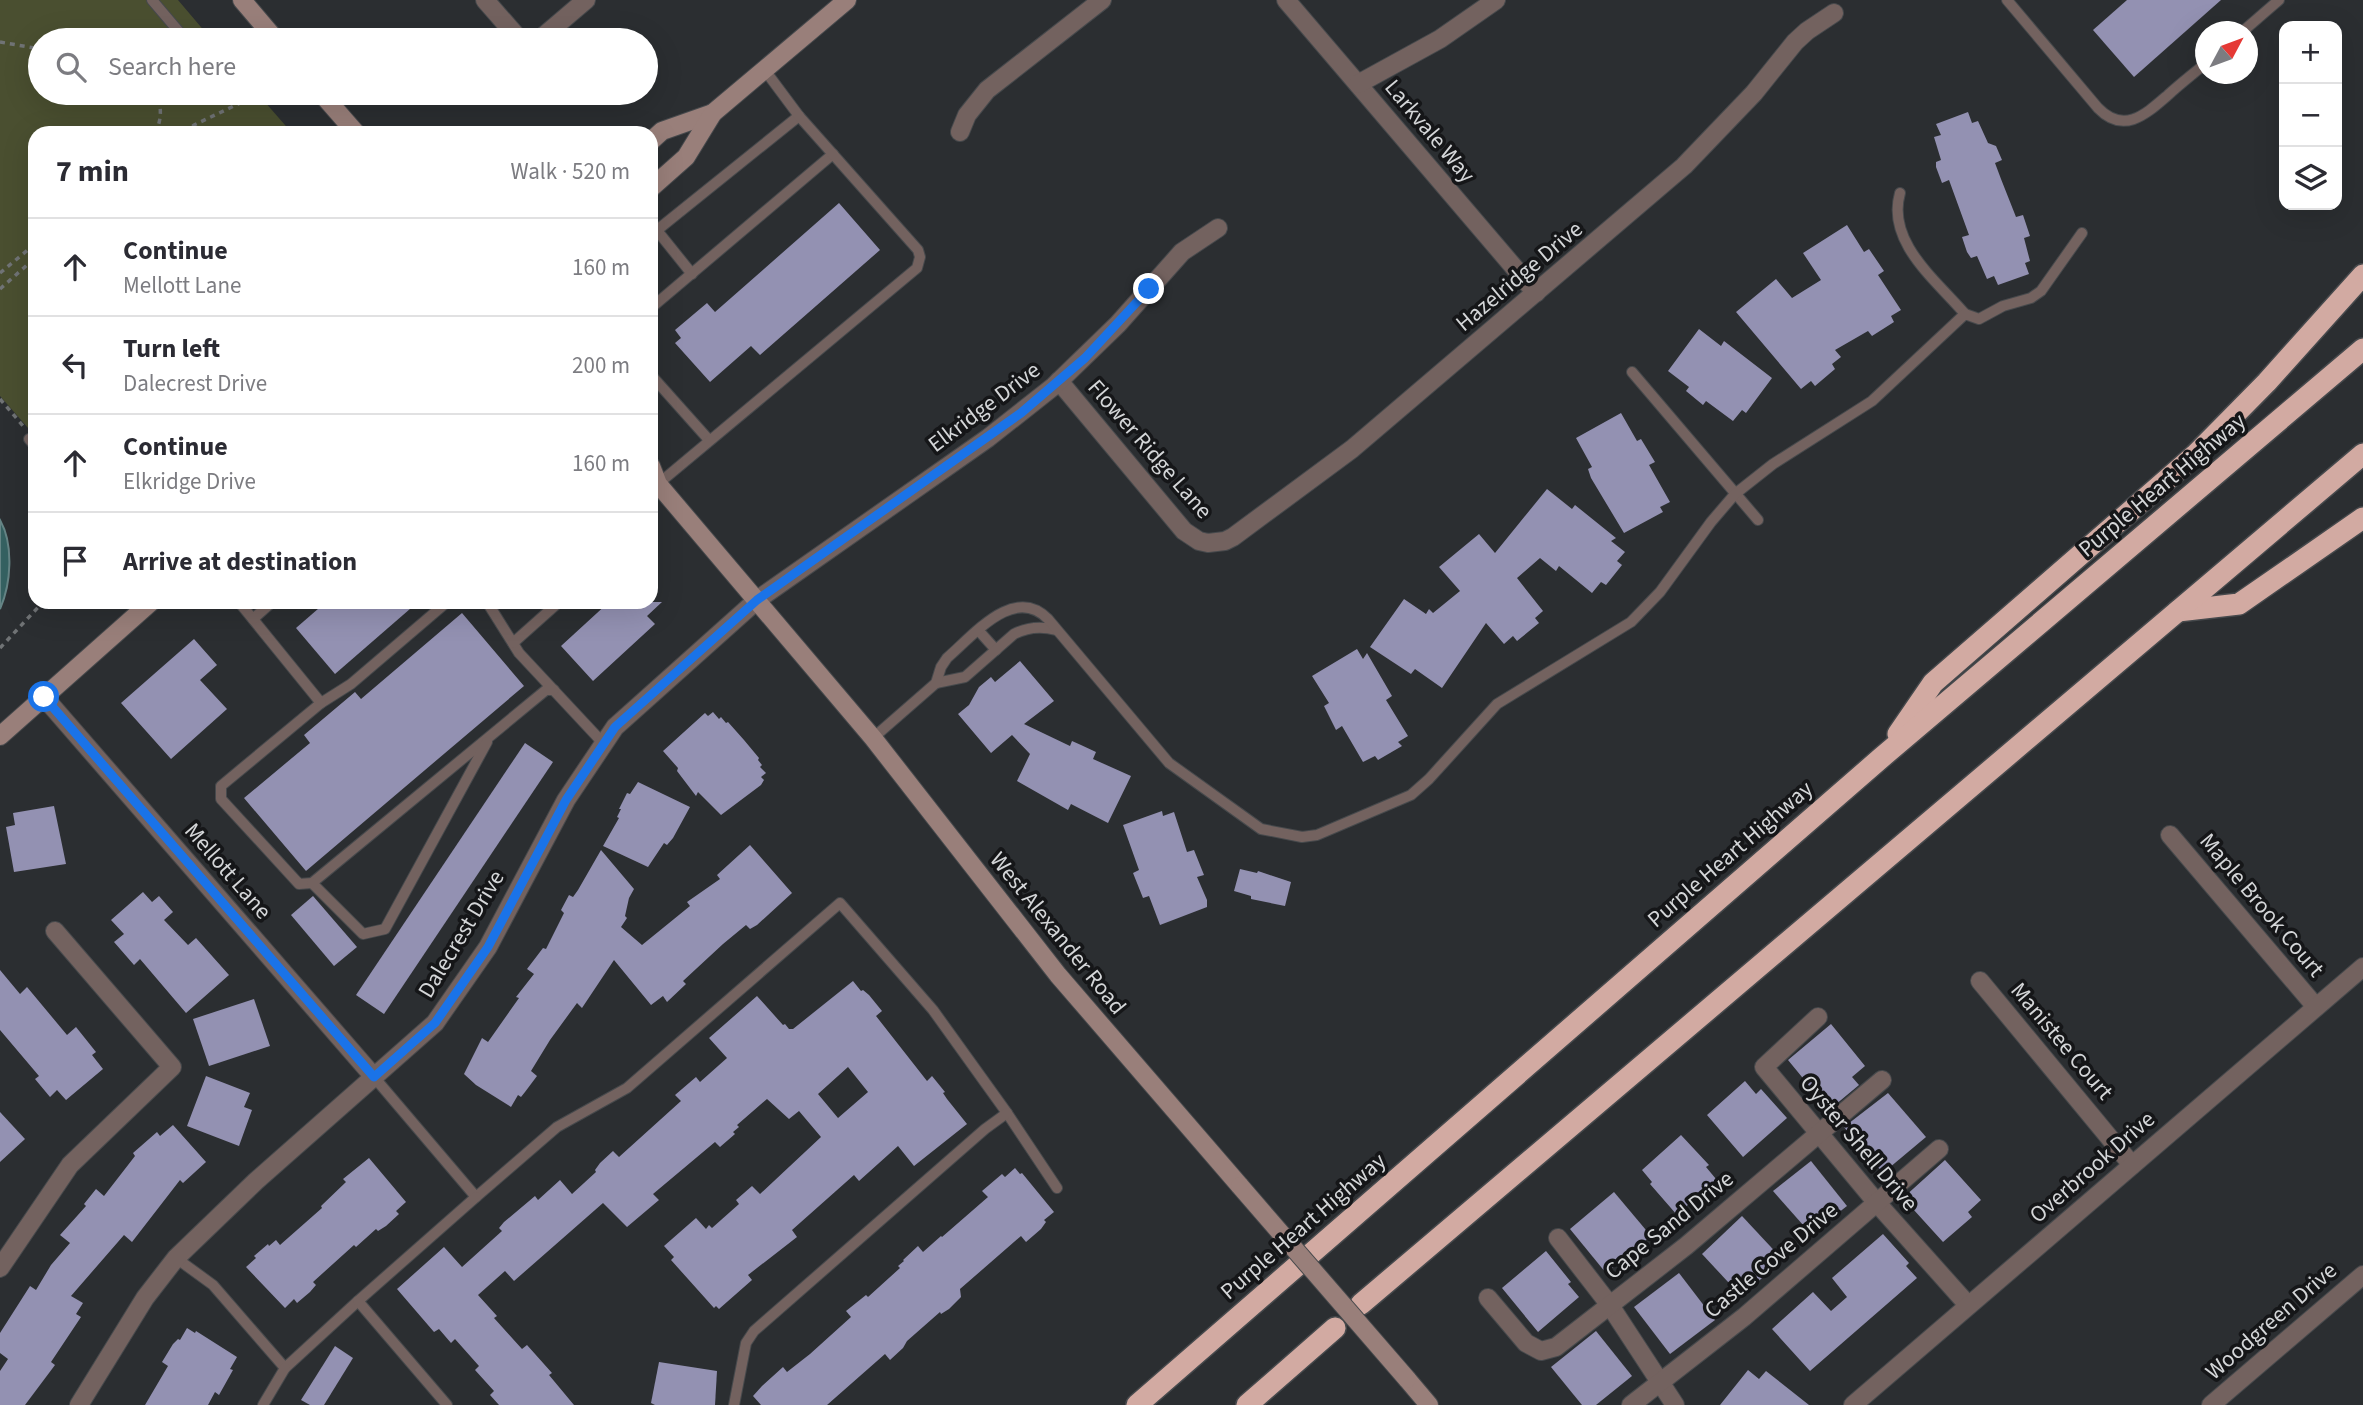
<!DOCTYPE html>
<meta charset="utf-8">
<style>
:root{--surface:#fff;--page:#f7f7f7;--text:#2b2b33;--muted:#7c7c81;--line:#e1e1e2}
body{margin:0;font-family:"Source Sans 3",sans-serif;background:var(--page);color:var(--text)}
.controls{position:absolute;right:21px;top:21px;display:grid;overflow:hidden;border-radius:14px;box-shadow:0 7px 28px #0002}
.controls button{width:63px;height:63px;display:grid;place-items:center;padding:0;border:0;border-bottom:2px solid var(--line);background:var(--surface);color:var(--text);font:35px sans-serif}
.compass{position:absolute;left:2195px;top:21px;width:63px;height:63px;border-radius:50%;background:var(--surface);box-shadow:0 7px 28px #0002;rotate:49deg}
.stop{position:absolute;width:21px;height:21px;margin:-16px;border:5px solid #1a73e8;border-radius:50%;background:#fff}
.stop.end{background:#1a73e8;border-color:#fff;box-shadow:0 2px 7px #0008}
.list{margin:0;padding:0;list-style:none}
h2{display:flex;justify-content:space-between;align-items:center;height:91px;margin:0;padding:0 28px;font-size:30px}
h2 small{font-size:23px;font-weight:400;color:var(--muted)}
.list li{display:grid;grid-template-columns:46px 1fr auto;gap:21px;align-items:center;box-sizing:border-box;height:98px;padding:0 28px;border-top:2px solid var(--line)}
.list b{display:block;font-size:26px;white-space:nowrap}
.list p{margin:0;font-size:23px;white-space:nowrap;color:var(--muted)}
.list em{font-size:23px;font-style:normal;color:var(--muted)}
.icon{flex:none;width:38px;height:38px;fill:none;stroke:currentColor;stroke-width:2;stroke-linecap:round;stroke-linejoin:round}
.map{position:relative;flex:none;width:2363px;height:1405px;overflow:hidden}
.search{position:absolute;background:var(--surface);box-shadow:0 7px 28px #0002;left:28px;top:28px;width:630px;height:77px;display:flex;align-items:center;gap:18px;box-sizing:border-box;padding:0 24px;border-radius:38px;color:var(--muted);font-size:26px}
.panel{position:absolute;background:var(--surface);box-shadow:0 7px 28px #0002;left:28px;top:126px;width:630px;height:483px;border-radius:21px}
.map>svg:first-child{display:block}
</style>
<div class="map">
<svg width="2363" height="1405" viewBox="0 0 2363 1405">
<rect width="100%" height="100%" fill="#2b2e31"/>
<polygon fill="#4a4f30" points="0,0 178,0 212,40 40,40 40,93 257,93 292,133 35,133 35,436 0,396"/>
<path fill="#356161" stroke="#658485" stroke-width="2" d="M0,520C14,545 11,584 0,609Z"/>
<g fill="#9391b2" fill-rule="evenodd">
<polygon points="2127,0 2221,0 2134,77 2093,30"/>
<polygon points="1968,112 1972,123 1978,121 1988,143 1996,146 2002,160 1995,163 2001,179 2016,217 2023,215 2030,236 2024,238 2030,261 2025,263 2029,274 1998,285 1994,276 1987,279 1977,256 1971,258 1967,252 1962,237 1969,235 1949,180 1942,183 1936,167 1936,162 1941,160 1934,137 1941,135 1936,124"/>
<polygon points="839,203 880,250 760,355 751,346 710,382 675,343 681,338 675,330 707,303 715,312"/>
<polygon points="1847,225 1864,252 1869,249 1884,271 1878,275 1901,310 1891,316 1894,322 1872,336 1868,331 1835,350 1841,357 1832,364 1835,369 1815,386 1811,381 1801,389 1736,312 1776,279 1792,298 1821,280 1803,253"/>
<polygon points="1699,329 1721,346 1724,341 1772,378 1746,413 1742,410 1733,421 1706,401 1703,405 1686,391 1689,387 1668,371"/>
<polygon points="1621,413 1637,441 1641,439 1655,462 1649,465 1670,502 1660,507 1663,512 1624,533 1591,478 1588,469 1592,467 1576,438"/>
<polygon points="1547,489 1572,509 1575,505 1616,538 1611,541 1625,552 1617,561 1622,565 1606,585 1601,582 1592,593 1559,566 1556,571 1540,558 1517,578 1543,611 1535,618 1539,623 1517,641 1513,636 1504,644 1486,623 1442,688 1415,669 1411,674 1370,647 1404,599 1426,614 1429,609 1433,613 1460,591 1439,567 1479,534 1495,553"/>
<polygon points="326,602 418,602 335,674 296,628"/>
<polygon points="609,602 662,602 647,616 655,624 593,681 561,646"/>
<polygon points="462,613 524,686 306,871 244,798 310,743 304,735 355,692 361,699"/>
<polygon points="194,639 217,665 200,680 227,709 171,759 121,703"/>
<polygon points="1357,649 1363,659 1367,653 1392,696 1386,700 1408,736 1398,742 1402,746 1378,760 1375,756 1363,762 1342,726 1336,730 1324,706 1329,703 1312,676"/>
<polygon points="1020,661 1054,701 1024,724 1070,746 1072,741 1081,745 1096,752 1093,759 1131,776 1108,823 1071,804 1068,810 1017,781 1030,754 1012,735 991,753 958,714 969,705 979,687 991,677 995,682"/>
<polygon points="713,712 719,719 721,717 726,723 728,722 744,740 759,758 758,760 762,765 760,767 766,773 761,777 764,780 761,785 721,815 698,792 696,796 677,771 678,768 663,751 705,713 708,716"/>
<polygon points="525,743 553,762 384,1014 356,995"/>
<polygon points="638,782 690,807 673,838 667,845 664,843 648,867 603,846 619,818 617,817 621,809 619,809 627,793 630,794"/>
<polygon points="54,806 66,864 14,872 6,827 15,825 13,813"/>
<polygon points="1162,811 1163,816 1174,812 1187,852 1194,850 1204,875 1197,877 1207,900 1207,907 1160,925 1149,896 1143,898 1133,873 1139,870 1123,825"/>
<polygon points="750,845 792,893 757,925 750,929 746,925 723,944 683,981 686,984 667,1002 663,996 651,1005 614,960 582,1008 577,1003 550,1040 531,1071 537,1076 525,1092 521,1097 518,1095 511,1107 476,1085 464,1074 482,1038 488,1042 519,998 516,997 534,974 527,969 543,948 546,949 564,913 561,910 569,895 573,897 578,890 601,850 634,889 629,898 625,916 627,918 621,927 642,945 690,906 687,902 720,879 717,875"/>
<polygon points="1240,869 1257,873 1258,871 1291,882 1285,906 1251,899 1251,896 1234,891"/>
<polygon points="143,892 152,902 159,896 173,912 164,920 188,945 196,938 229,975 186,1013 140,959 134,965 114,942 124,934 111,920"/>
<polygon points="313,896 357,947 334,966 291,915"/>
<polygon points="0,970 20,994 27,987 67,1035 76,1027 96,1052 92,1055 103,1069 66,1100 57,1090 50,1097 35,1079 39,1076 0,1030"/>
<path d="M853,981L861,991L863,990L869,995L882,1011L876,1016L927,1081L932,1076L945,1092L943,1093L947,1099L967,1124L914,1166L898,1146L859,1181L854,1175L792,1230L797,1237L748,1275L752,1280L719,1309L716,1306L714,1308L671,1260L674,1257L664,1246L696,1218L706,1229L709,1225L712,1228L739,1204L736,1200L752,1186L760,1194L821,1137L799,1111L789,1119L767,1099L737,1125L739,1127L733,1132L735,1134L720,1147L715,1142L653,1194L659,1200L627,1227L603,1203L514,1281L505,1271L478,1295L497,1316L494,1318L522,1349L527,1345L552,1373L549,1375L574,1405H499L490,1395L494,1391L475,1370L479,1366L455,1339L451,1343L439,1329L434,1332L397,1289L444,1247L462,1267L502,1231L499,1228L504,1222L535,1196L538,1200L560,1180L572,1194L596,1172L595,1170L600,1163L613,1151L619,1157L681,1101L675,1095L696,1077L700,1082L727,1058L709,1038L757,996L783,1025L785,1024L789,1029H793ZM848,1067L868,1092L838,1118L818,1094Z"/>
<polygon points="254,999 270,1046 209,1066 193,1019"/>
<polygon points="1831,1024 1865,1066 1852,1077 1859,1085 1829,1110 1788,1060"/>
<polygon points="206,1076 250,1093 244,1107 252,1110 239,1146 187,1126"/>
<polygon points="1745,1081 1756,1094 1761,1089 1787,1118 1743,1157 1707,1115"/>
<polygon points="1888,1093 1926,1137 1883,1173 1844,1127"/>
<polygon points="0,1112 25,1139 0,1162"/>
<polygon points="173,1125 206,1162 183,1183 180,1180 132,1242 124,1235 71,1296 83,1303 76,1314 81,1317 51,1362 55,1365 25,1405 0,1405 0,1371 8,1359 0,1353 0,1333 30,1286 36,1290 51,1265 70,1243 60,1235 86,1206 84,1204 96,1189 104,1196 135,1156 133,1153 157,1132 160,1136"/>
<polygon points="1681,1135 1709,1165 1706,1167 1716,1179 1677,1215 1650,1184 1652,1182 1642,1170"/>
<polygon points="369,1158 406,1202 396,1211 399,1214 386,1226 378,1231 376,1229 356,1247 354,1245 313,1282 316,1285 310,1292 297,1303 294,1299 285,1308 246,1267 256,1258 254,1256 268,1244 269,1246 276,1240 280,1245 322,1208 321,1206 346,1182 343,1179"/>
<polygon points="1945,1160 1981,1200 1968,1212 1972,1217 1943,1242 1903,1198"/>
<polygon points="1811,1161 1847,1206 1811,1234 1773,1191"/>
<polygon points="1015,1168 1020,1174 1022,1173 1054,1212 1044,1220 1046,1222 1041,1229 1026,1242 1021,1236 960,1289 961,1297 949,1309 941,1314 940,1312 907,1341 903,1348 890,1360 885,1354 827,1405 761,1405 753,1396 762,1386 783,1367 787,1372 810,1354 851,1317 846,1311 866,1295 868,1297 900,1268 898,1266 904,1261 903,1260 918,1246 923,1252 941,1236 942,1237 988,1197 982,1191 1002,1174 1005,1177"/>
<polygon points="1614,1192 1651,1236 1606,1273 1570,1229"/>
<polygon points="1742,1216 1782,1259 1742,1297 1702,1254"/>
<polygon points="1883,1234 1909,1263 1906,1266 1917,1278 1810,1371 1772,1329 1813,1292 1831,1311 1847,1297 1832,1278"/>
<polygon points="1546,1251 1571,1282 1568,1284 1579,1297 1538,1332 1502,1288"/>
<polygon points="1679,1273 1715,1320 1670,1354 1634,1307"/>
<polygon points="187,1328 195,1333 196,1331 237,1357 230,1369 233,1370 219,1395 215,1392 208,1405 145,1405 168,1366 162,1362 173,1344 178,1339 180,1340"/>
<polygon points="1596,1331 1632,1376 1596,1405 1582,1405 1551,1367"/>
<polygon points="335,1346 353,1358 324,1405 310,1405 301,1400"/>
<polygon points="659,1362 717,1371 715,1405 655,1405 651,1403"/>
<polygon points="1748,1370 1759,1379 1766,1371 1809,1405 1720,1405"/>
</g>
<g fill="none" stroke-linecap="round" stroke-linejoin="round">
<defs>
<g id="lane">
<polyline points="152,0 186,40"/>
<path d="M2007,0L2098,108C2124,135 2146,114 2168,95C2180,84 2193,74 2206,63"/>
<polyline points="2242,32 2279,0"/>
<path d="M1900,193C1886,242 1936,280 1965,314"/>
<polyline points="651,223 692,274"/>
<polyline points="651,235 799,116"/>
<polyline points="651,308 833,154"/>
<polyline points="1632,372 1758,520"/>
<polyline points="651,375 709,440"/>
<polyline points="29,439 35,446"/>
<polyline points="658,484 917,268 920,257 918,250 799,116 764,69"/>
<polyline points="239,602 321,703 351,684 447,602"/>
<polyline points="487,602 519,653 603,743"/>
<polyline points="253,619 272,602"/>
<polyline points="979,631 996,650"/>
<polyline points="513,643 559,602"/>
<path d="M936,683L965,677L1014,634C1028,627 1041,626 1056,630"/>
<polyline points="321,703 221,786 221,799 299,884 312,883 546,690 554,690"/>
<path d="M873,738L936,683L941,667L947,658C973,636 1014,584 1048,619L1169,763L1261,829L1302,837L1317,835L1411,795L1429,779L1497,704L1631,622L1660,592L1711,522L1735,494L1773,464L1872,401L1965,314L1979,319L2003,306L2031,298L2041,291L2082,233"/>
<polyline points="312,883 363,934 385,929 487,742"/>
<polyline points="374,1077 476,1197 557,1127 627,1088 840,903 933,1010 1007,1113 1057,1188"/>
<polyline points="176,1258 213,1285 285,1368 358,1301"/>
<polyline points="263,1405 285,1368"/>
<polyline points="447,1405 358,1301 476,1197"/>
<polyline points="734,1405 746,1343 754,1331 985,1129 1007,1113"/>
</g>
<g id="street">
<polyline points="485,0 520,40"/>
<polyline points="1286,0 1536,293"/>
<polyline points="539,40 586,0"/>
<polyline points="1358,84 1440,39 1496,0"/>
<polyline points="960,132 967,115 987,90 1102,0"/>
<polyline points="1059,381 1184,531 1199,541 1208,543 1225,541 1233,537 1352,449 1684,166 1754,93 1795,42 1807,31 1834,13"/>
<polyline points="44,697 374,1077"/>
<polyline points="2170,835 2316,1007"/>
<polyline points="1980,981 2132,1165"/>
<polyline points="1818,1017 1764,1067 1877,1203 1968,1305"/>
<polyline points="1558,1238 1609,1304 1675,1405"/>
<polyline points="0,1268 70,1165 172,1067 55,931"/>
<polyline points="1488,1298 1526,1343 1541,1351 1556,1347 1686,1246 1882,1080"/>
<polyline points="79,1405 145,1298 176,1258 256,1181 435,1023 488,947 566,800 615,727 757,600 988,438 1054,386 1118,324 1182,252 1218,228"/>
<polyline points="1631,1405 1744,1317 1939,1149"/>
<polyline points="1853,1405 2363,967"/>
<polyline points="2211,1405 2363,1275"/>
</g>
<g id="secondary">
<polyline points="242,0 276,40"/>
<polyline points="321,93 356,133"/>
<polyline points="651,141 662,131 713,113"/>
<polyline points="651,188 686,157 713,113 847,0"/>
<polyline points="651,466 658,484 873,738 1058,975 1240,1186"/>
<polyline points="0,736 151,602"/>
<polyline points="1407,1379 1429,1405"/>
</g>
<g id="highway">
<polyline points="2178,611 2239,604 2363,518"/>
<polyline points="1898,734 1933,683 2195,455 2267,382 2363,275"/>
<polyline points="1361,1304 2363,454"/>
<polyline points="1137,1405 1881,758 2363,349"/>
<polyline points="1247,1405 1335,1328"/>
</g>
</defs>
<use href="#lane" stroke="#46494c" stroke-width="12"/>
<use href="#street" stroke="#46494c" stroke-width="20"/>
<use href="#secondary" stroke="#46494c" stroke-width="20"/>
<use href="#highway" stroke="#46494c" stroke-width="24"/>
<g stroke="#707375" stroke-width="3.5" stroke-dasharray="5 5" stroke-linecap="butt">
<polyline points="144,40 147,37"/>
<polyline points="0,42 40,49"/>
<path d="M155,133C162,120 162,106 156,93"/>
<polyline points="185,133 194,125 257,95"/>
<polyline points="0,273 35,244"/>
<polyline points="0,289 35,258"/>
<polyline points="0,399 24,427"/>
<polyline points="0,648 43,602"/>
</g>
<use href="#lane" stroke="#73625f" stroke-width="10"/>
<use href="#street" stroke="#73625f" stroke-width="18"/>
<use href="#secondary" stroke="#997f7a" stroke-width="18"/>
<use href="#highway" stroke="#d2aaa2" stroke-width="21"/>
<defs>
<polyline id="secondary-bridge" points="1240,1186 1407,1379"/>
</defs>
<use href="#secondary-bridge" stroke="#46494c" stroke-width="20" stroke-linecap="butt"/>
<use href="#secondary-bridge" stroke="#997f7a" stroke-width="18"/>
</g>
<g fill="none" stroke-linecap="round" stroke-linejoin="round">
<polyline stroke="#1a73e8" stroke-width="9" points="44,697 374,1077 435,1023 488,947 566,800 615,727 757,600 1021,413 1085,358 1149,289"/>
</g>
<g text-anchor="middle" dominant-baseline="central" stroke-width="7" stroke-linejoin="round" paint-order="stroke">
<g font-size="23" fill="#d4d6d8" stroke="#151618">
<text transform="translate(1430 131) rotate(50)">Larkvale Way</text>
<text transform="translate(1519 276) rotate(-40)">Hazelridge Drive</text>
<text transform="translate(984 407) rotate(-37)">Elkridge Drive</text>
<text transform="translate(1150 449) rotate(49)">Flower Ridge Lane</text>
<text transform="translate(2162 485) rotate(-40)">Purple Heart Highway</text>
<text transform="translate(1730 854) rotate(-41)">Purple Heart Highway</text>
<text transform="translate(228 871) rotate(49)">Mellott Lane</text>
<text transform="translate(2262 905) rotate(50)">Maple Brook Court</text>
<text transform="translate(1058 933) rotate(51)">West Alexander Road</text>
<text transform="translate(461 934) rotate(-59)">Dalecrest Drive</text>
<text transform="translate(2062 1041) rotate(50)">Manistee Court</text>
<text transform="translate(1859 1143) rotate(50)">Oyster Shell Drive</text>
<text transform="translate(2092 1167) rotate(-41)">Overbrook Drive</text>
<text transform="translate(1669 1225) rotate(-39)">Cape Sand Drive</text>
<text transform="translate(1303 1226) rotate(-41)">Purple Heart Highway</text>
<text transform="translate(1771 1260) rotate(-40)">Castle Cove Drive</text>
<text transform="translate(2271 1321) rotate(-41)">Woodgreen Drive</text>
</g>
</g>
</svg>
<div class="controls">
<button>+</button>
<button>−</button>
<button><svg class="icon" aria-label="layers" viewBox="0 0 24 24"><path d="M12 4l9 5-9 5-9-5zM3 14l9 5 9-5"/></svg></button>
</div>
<svg class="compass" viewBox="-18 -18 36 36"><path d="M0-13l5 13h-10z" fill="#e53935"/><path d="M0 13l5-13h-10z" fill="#7c7c81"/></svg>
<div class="stop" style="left:44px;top:697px"></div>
<div class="stop end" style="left:1149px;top:289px"></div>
<div class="search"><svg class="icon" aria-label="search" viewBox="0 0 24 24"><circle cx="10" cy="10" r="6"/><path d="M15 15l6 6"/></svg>Search here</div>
<section class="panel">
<h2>7 min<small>Walk · 520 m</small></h2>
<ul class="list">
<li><svg class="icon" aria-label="ahead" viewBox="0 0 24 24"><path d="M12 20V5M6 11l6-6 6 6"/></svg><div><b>Continue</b><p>Mellott Lane</p></div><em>160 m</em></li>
<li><svg class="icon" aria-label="left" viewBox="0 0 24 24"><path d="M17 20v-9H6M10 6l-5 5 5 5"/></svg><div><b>Turn left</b><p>Dalecrest Drive</p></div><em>200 m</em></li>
<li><svg class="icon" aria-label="ahead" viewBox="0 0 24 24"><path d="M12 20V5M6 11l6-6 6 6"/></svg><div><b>Continue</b><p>Elkridge Drive</p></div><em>160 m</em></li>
<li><svg class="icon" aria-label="arrive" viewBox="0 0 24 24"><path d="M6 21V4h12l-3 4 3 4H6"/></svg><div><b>Arrive at destination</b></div></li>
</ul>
</section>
</div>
